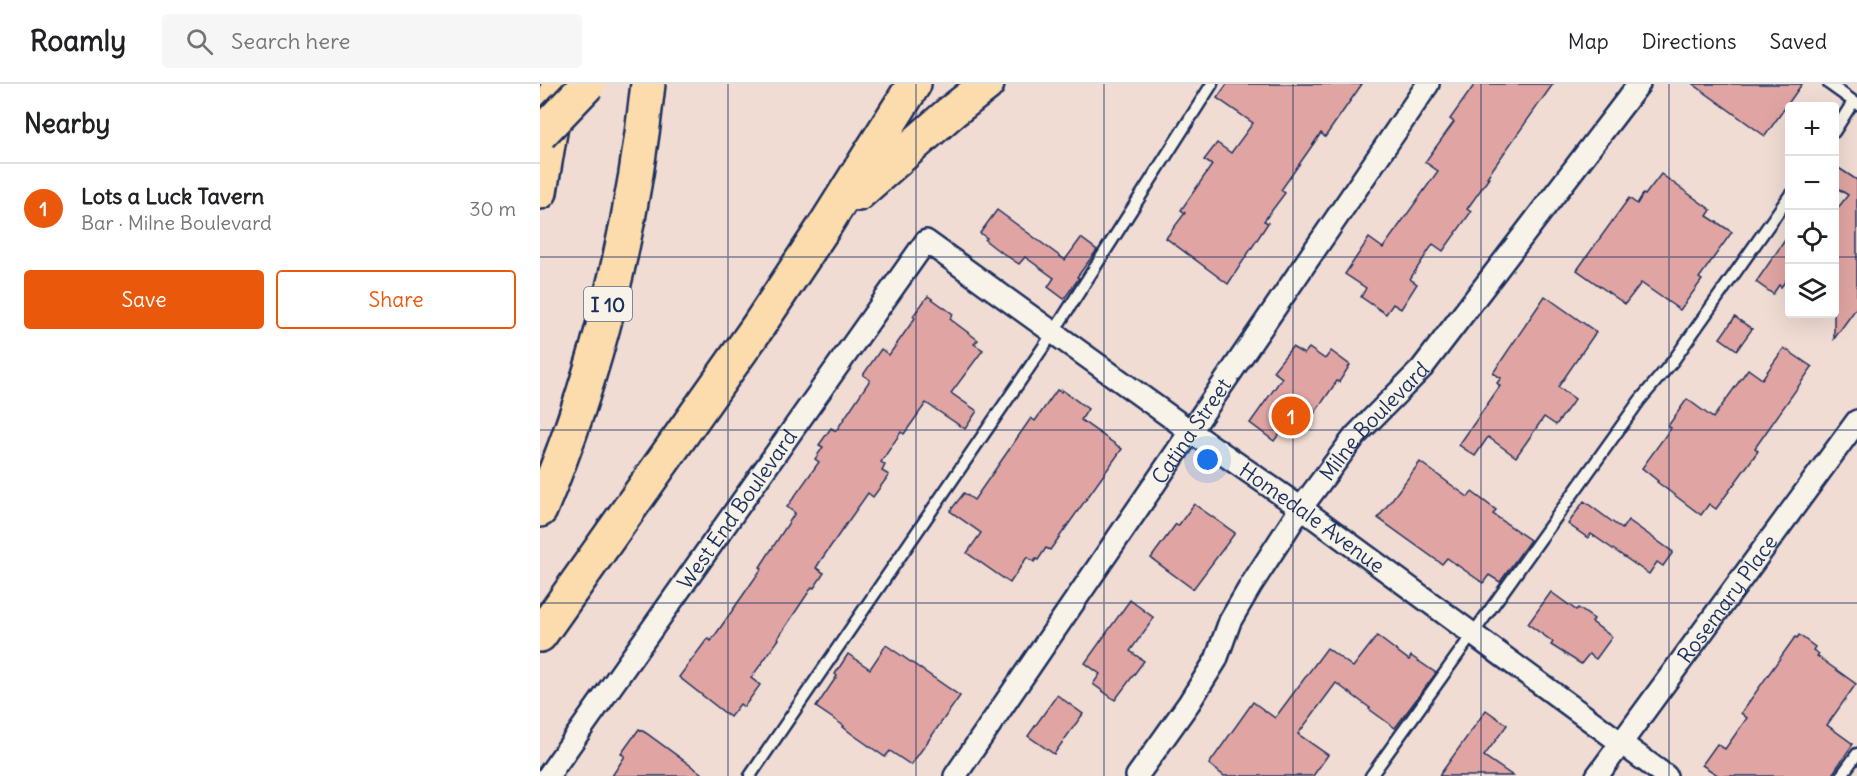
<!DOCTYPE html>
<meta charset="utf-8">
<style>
:root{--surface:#fff;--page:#f6f6f6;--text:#202124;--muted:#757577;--line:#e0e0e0;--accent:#ea580c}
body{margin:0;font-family:Delius,sans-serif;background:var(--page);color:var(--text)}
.controls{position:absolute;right:18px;top:18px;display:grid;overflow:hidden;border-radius:6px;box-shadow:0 6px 24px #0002}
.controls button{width:54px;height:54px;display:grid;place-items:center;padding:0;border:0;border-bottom:2px solid var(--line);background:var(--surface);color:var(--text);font:30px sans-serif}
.you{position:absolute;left:668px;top:376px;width:21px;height:21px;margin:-15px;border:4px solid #fff;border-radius:50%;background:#1a73e8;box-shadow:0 0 0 9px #1a73e833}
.badge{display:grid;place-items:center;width:39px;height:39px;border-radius:50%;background:var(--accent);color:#fff;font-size:20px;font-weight:700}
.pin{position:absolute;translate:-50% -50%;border:3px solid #fff;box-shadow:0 2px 6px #0006}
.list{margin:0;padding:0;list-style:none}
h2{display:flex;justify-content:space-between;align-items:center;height:78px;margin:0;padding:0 24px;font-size:26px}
h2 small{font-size:20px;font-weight:400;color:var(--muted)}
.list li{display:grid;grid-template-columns:39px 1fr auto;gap:18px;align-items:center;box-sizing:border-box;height:90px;padding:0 24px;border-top:2px solid var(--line)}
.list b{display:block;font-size:22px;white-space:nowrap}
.list p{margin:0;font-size:20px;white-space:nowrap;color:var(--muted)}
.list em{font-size:20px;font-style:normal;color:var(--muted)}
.actions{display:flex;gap:12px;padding:18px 24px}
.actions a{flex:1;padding:14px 0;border:2px solid var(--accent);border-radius:6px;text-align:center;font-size:21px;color:var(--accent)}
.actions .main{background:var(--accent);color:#fff}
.icon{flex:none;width:33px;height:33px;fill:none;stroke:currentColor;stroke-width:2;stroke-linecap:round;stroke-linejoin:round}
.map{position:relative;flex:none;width:1317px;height:692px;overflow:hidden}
header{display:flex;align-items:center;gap:36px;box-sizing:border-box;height:84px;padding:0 30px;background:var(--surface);border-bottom:2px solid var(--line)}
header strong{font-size:28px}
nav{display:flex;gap:33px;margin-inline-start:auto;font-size:21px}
.search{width:420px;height:54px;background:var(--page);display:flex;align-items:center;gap:15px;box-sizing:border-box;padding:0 21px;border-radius:6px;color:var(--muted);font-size:22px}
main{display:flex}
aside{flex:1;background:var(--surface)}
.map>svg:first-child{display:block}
</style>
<header>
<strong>Roamly</strong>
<div class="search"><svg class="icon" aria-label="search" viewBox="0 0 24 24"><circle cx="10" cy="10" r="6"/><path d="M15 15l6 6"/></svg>Search here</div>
<nav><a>Map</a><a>Directions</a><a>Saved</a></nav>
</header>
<main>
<aside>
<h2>Nearby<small></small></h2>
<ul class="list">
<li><span class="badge">1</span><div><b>Lots a Luck Tavern</b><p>Bar · Milne Boulevard</p></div><em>30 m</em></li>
</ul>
<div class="actions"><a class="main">Save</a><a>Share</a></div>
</aside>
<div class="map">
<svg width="1317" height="692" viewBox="0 0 1317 692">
<rect width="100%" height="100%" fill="#f0dcd3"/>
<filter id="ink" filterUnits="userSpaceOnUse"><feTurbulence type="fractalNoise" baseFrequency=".0167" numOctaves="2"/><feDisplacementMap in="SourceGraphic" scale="12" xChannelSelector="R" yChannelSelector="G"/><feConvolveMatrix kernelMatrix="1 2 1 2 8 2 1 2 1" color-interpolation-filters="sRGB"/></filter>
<g filter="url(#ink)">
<g fill="#e0a5a3" stroke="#1b2f5e" stroke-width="1.5">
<polygon points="687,0 822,0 785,53 781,49 741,106 745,109 724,137 728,139 688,200 626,154 645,129 641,126 672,81 664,76 677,59 691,69 713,39 677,14"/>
<polygon points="935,0 1013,0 947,93 949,94 927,125 931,128 903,167 893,160 870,195 877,200 861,225 853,220 846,230 821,213 826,204 805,190 829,154 843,164 898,87 885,78 914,38 910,35"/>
<polygon points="1153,0 1262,0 1225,52"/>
<polygon points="1294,81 1317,96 1317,223 1294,255 1294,129 1308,111 1294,102"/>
<polygon points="1121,90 1171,126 1167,132 1192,148 1159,194 1162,196 1140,226 1101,199 1085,220 1037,186 1089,114 1097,120 1103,110 1105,111"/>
<polygon points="457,126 525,176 541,154 557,166 537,193 539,194 524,215 508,203 514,194 485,173 479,180 455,164 445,156 447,154 440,149"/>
<polygon points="1250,149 1250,191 1241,203 1239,201 1233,210 1216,198"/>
<polygon points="388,212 413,230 410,235 438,256 434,260 443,266 411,309 437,327 425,345 386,319 364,350 361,348 341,378 345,381 342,387 349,391 333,413 328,409 281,476 276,484 284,489 274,504 272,503 238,554 239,555 211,594 220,601 204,623 200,620 190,633 139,593 168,554 171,557 222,484 220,483 255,429 247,423 279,378 275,375 283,363 279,361 291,344 296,347 330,296 323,291 341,265 349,271 375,234 373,232"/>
<polygon points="1005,212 1056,248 1018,303 1035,315 1016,341 1004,333 976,373 948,353 935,372 919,361 960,302 957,299 961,294 953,289"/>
<polygon points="1195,233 1212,245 1197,266 1180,254"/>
<polygon points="752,263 764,270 769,264 785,275 791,267 810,281 799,298 797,297 772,333 768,330 754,349 745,342 734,357 710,339 742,294 733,287"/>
<polygon points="1244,264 1272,283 1215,364 1218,367 1176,425 1169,420 1161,431 1117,398 1118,397 1102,384 1131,344 1128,342 1147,315 1173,334 1208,285 1222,295"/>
<polygon points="517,306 521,308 522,306 548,325 541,336 582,365 510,466 506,464 498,476 496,475 494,478 487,473 470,499 427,469 441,449 410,427 424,409 434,416 491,334 495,337"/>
<polygon points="880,378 928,413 932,408 956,426 953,430 990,456 960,498 949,491 943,499 907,474 902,480 838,434"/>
<polygon points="1044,417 1082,445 1088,436 1133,468 1123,482 1117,478 1109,490 1051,450 1048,454 1028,440"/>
<polygon points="654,420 695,449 653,505 611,474 636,440 638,442"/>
<polygon points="1011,508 1036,526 1038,524 1054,535 1052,538 1072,553 1056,575 1049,570 1041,580 1011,561 1013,558 988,540"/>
<polygon points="590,516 614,534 590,567 604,577 575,616 553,600 560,590 545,579"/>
<polygon points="1259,551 1275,563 1273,566 1279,570 1277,572 1316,600 1287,641 1313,660 1291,692 1179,692 1162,681 1177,660 1185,665 1207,634 1201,629 1255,553 1257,554"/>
<polygon points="837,552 869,576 871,572 896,589 855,644 829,625 830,624 796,599 758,650 788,671 773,692 684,692 669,680 713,618 735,634 787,564 813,583"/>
<polygon points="346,561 420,612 371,681 350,667 345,673 312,650 303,643 304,642 276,623 297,592 295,590 308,570 330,585"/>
<polygon points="517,611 543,630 514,670 488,652"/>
<polygon points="946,626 967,641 944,672 973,692 899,692"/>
<polygon points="99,645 106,649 165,692 72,692 85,672 81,670"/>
</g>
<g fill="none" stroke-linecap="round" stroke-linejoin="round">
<defs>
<g id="lane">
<polyline points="1289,0 1317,20"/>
<polyline points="1294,48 1313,18"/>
<polyline points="210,692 513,249 672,0"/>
<polyline points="831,692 1100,316 1133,277 1250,111"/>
<polyline points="1301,692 1317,670"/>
</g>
<g id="street">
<path id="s1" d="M8,692L386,157L650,347L761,424L1126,692"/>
<path id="s2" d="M415,692L888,0"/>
<path id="s3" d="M597,692L649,619L676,576L690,537L711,501L761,424L815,352L882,284L1099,0"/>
<path id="s4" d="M1057,692L1317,337"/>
</g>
<g id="highway">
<polyline points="0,108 18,0"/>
<polyline points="318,110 410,29 447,0"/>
<path d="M0,426C57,292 93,144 108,0"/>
<polyline points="0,551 217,244 284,143 374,0"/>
</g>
</defs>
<use href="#lane" stroke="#1b2f5e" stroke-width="15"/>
<use href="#street" stroke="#1b2f5e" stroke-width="26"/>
<use href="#highway" stroke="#1b2f5e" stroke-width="38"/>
<use href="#lane" stroke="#f7f3e8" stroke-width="10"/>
<use href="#street" stroke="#f7f3e8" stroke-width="21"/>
<use href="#highway" stroke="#fcdcac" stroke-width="33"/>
<defs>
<polyline id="highway-bridge" points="0,50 48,0"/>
</defs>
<use href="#highway-bridge" stroke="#1b2f5e" stroke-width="38" stroke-linecap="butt"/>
<use href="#highway-bridge" stroke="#fcdcac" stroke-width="33"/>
</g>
</g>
<path fill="none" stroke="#1b2f5e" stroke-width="1.5" stroke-opacity="0.55" d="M188,0V692M376,0V692M564,0V692M753,0V692M941,0V692M1129,0V692M0,173H1250M1294,173H1317M0,346H1317M0,519H1317"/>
<g text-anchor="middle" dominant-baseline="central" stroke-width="6" stroke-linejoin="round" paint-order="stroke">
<rect fill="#f7f3e8" stroke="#5d6a87" stroke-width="1.5" x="44" y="203" width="48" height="34" rx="4.5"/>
<g font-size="20" font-weight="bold" fill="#1b2f5e">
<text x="68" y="220">I 10</text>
</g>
<g font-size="21" fill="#1b2f5e" stroke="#f7f3e8">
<text stroke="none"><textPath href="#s3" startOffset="429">Milne Boulevard</textPath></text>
<text stroke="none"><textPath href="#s2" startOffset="418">Catina Street</textPath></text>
<text stroke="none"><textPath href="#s1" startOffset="327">West End Boulevard</textPath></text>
<text stroke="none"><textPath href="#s1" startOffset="1130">Homedale Avenue</textPath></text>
<text stroke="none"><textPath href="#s4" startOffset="220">Rosemary Place</textPath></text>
</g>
</g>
</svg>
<div class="controls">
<button>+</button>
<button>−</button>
<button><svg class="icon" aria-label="locate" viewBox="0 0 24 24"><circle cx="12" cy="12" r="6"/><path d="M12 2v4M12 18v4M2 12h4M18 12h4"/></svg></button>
<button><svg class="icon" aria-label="layers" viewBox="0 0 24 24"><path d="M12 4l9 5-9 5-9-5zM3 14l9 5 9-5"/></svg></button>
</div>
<div class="you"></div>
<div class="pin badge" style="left:751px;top:332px">1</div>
</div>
</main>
